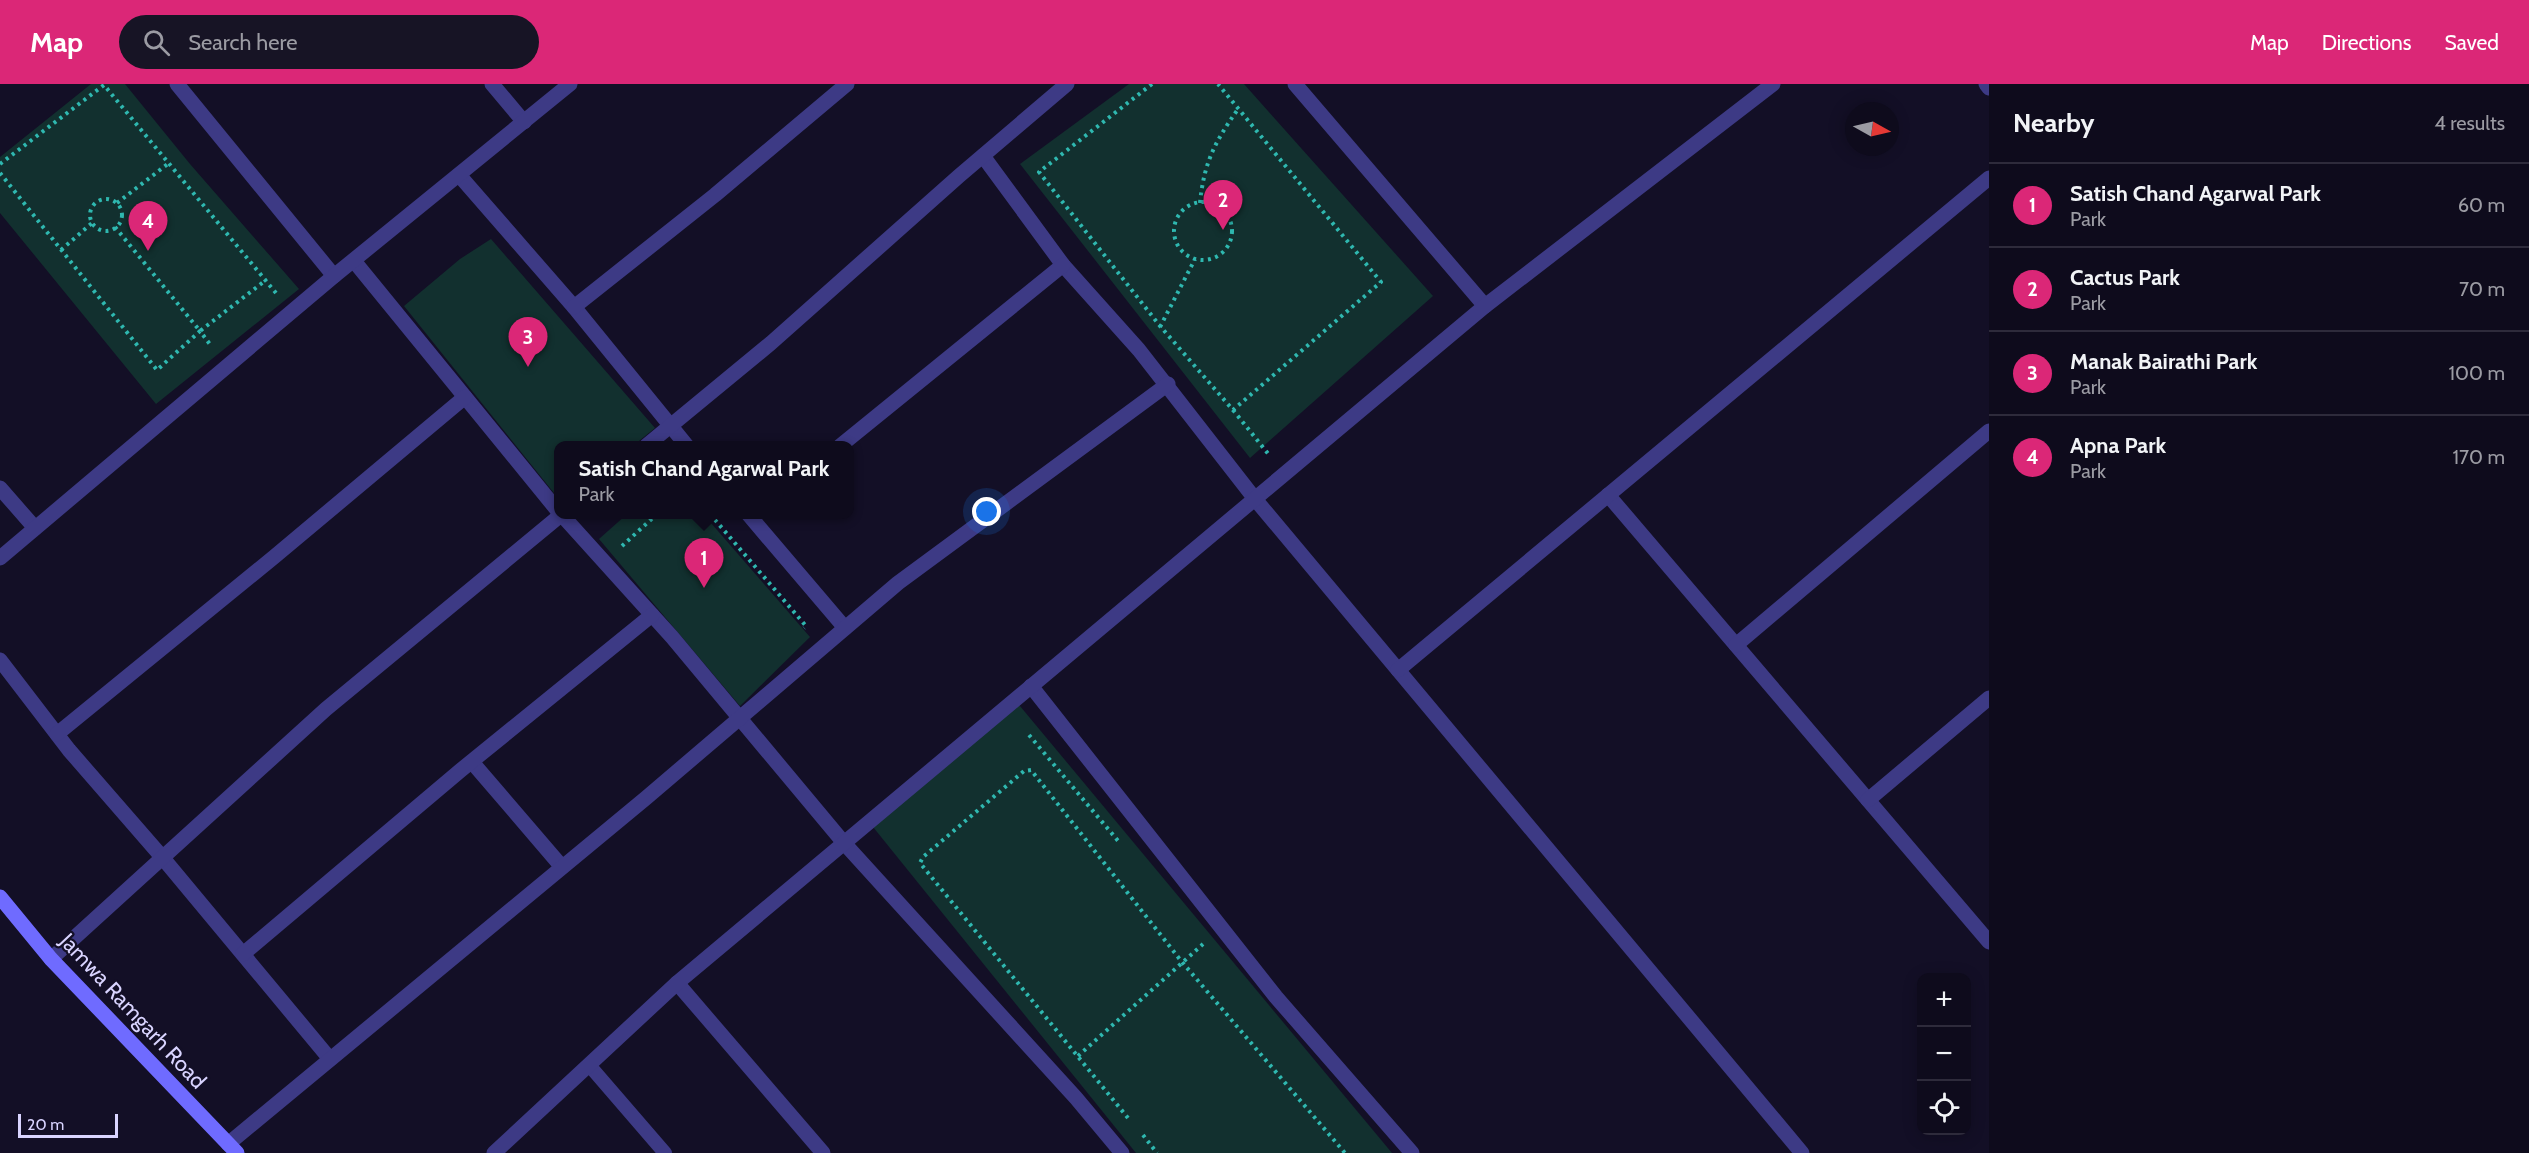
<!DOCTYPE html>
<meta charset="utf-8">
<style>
:root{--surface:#0e0b1c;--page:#171425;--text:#f1f3f6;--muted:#9b9ba3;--line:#2e2b3b;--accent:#db2777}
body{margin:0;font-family:Cabin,sans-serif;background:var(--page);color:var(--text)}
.controls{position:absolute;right:18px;bottom:18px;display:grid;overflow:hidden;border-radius:12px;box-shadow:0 3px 15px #0003}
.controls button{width:54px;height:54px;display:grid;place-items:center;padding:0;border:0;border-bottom:2px solid var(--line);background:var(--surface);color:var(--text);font:30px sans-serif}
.compass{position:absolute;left:1845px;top:18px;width:54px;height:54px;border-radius:50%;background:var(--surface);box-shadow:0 3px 15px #0003;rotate:98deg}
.scale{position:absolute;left:18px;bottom:15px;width:100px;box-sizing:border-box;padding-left:6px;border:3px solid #d9d4ff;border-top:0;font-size:16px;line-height:21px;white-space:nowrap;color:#d9d4ff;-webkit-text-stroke:4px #130f26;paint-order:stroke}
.you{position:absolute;left:987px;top:428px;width:21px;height:21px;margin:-15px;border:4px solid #fff;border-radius:50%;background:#1a73e8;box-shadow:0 0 0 9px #1a73e833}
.badge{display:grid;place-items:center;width:39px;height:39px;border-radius:50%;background:var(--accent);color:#fff;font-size:20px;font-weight:700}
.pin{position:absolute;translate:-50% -50px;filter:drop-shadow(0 2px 3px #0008)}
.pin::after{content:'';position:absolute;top:32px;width:21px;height:18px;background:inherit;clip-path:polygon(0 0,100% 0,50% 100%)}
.popup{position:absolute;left:554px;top:357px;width:300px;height:78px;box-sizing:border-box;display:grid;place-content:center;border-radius:12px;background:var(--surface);filter:drop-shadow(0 2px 4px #0005);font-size:20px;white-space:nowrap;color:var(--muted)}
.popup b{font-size:22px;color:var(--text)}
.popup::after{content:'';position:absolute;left:50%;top:100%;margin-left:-12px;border:12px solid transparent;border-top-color:var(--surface)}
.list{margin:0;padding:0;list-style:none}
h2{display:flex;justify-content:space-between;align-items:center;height:78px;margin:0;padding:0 24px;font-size:26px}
h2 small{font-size:20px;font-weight:400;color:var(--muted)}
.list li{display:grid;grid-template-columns:39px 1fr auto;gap:18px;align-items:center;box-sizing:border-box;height:84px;padding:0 24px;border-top:2px solid var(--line)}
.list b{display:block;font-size:22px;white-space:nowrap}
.list p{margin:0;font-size:20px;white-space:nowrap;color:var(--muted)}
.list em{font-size:20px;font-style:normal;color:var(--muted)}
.icon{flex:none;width:33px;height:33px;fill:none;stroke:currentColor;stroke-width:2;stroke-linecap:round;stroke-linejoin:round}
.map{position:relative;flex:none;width:1989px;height:1069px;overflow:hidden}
header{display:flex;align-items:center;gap:36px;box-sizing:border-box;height:84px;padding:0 30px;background:var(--accent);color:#fff}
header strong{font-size:28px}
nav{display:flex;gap:33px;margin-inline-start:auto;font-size:21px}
.search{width:420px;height:54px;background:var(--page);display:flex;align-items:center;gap:15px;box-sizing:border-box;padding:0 21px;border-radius:33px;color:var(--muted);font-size:22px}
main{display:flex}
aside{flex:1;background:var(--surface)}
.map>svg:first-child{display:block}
</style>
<header>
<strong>Map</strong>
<div class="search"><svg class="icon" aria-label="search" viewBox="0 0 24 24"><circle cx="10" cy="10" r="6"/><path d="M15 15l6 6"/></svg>Search here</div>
<nav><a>Map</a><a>Directions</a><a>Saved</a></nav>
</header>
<main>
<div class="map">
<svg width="1989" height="1069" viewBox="0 0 1989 1069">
<rect width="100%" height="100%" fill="#130f26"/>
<g fill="#12302f">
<polygon points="91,0 125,0 190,80 299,205 156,320 0,129 0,73"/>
<polygon points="1129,0 1244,0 1433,212 1250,374 1020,80"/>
<polygon points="491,155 655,344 634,361 558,362 558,414 404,222 460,175"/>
<polygon points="626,431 704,431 810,553 740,622 599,455"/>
<polygon points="1015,616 1392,1069 1136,1069 869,738"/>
</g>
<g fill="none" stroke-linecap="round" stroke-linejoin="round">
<g stroke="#2fb8b0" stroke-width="4" stroke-dasharray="3 4.5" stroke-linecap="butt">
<polyline points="1152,0 1039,88 1160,242 1233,326 1381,198 1218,0"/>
<polyline points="0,80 104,1 276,209"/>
<polyline points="0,89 157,286 200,247 212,263"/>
<circle cx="106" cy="131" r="16"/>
<circle cx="1203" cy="147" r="29"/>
<polyline points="117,119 169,79"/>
<path d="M1200,119C1204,78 1215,58 1238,25"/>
<polyline points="115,143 200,247 266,196"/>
<polyline points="61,166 92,139"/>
<polyline points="1160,243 1195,175"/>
<polyline points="1233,326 1270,372"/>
<polyline points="710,430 806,542 804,544"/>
<polyline points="622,462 657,430"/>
<polyline points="1029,651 1119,758"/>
<polyline points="1078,972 1203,860"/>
<polyline points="1128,1034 920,779 923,773 1024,687 1031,686 1182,878 1345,1069"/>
<polyline points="1143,1051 1157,1069"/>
</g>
<polyline stroke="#3d3a85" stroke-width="14" points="589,981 665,1069"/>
<g stroke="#3d3a85" stroke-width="15">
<polyline points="177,0 334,192"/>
<polyline points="492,0 524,38"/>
<polyline points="1295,0 1485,222"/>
<polyline points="1986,0 1989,4"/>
<polyline points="983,72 1063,181 1139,266 1255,415 1802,1069"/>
<polyline points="459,91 574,223 687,362"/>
<polyline points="354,177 558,427"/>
<polyline points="574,223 715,111 847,0"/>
<polyline points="646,362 771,259 959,92 1067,0"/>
<polyline points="840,362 1063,181"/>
<polyline points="0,404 35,444"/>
<polyline points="1608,411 1989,858"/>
<polyline points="561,430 672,553 844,759 1076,1014 1122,1069"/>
<polyline points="748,430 845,544"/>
<polyline points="0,474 334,192 570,0"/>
<polyline points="1736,561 1989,347"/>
<polyline points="0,576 69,666 162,773 330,975"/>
<polyline points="1398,586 1989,94"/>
<polyline points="1031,602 1276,913 1412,1069"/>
<polyline points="57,650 274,473 465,313"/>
<polyline points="472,678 562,783"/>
<polyline points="1868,716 1989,614"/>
<polyline points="243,870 461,686 652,531"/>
<polyline points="51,875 326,625 562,430"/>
<polyline points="677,899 823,1069"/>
<polyline points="228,1060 646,714 898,499 1168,300"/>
<polyline points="494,1069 677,899 1485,222 1773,0"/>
</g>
<polyline stroke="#6f6bff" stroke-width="15" points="0,813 51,875 237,1069"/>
</g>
<g text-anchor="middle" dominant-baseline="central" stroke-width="4.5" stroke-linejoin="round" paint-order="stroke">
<g font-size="22" fill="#d9d4ff" stroke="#130f26">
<text transform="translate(133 927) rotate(47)">Jamwa Ramgarh Road</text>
</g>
</g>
</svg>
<div class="controls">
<button>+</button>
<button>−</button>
<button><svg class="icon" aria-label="locate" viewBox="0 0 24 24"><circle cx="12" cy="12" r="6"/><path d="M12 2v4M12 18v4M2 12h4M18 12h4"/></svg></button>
</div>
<svg class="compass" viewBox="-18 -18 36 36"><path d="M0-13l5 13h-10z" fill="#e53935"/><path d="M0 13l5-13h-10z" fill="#9b9ba3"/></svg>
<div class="scale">20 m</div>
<div class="you"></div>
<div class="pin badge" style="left:704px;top:504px">1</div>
<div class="popup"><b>Satish Chand Agarwal Park</b>Park</div>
<div class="pin badge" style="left:1223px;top:146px">2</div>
<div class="pin badge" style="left:528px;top:283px">3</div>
<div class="pin badge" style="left:148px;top:167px">4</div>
</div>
<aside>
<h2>Nearby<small>4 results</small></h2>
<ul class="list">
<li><span class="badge">1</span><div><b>Satish Chand Agarwal Park</b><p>Park</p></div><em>60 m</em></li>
<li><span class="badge">2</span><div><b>Cactus Park</b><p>Park</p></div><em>70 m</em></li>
<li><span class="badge">3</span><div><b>Manak Bairathi Park</b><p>Park</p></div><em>100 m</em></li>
<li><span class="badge">4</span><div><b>Apna Park</b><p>Park</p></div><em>170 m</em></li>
</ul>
</aside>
</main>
